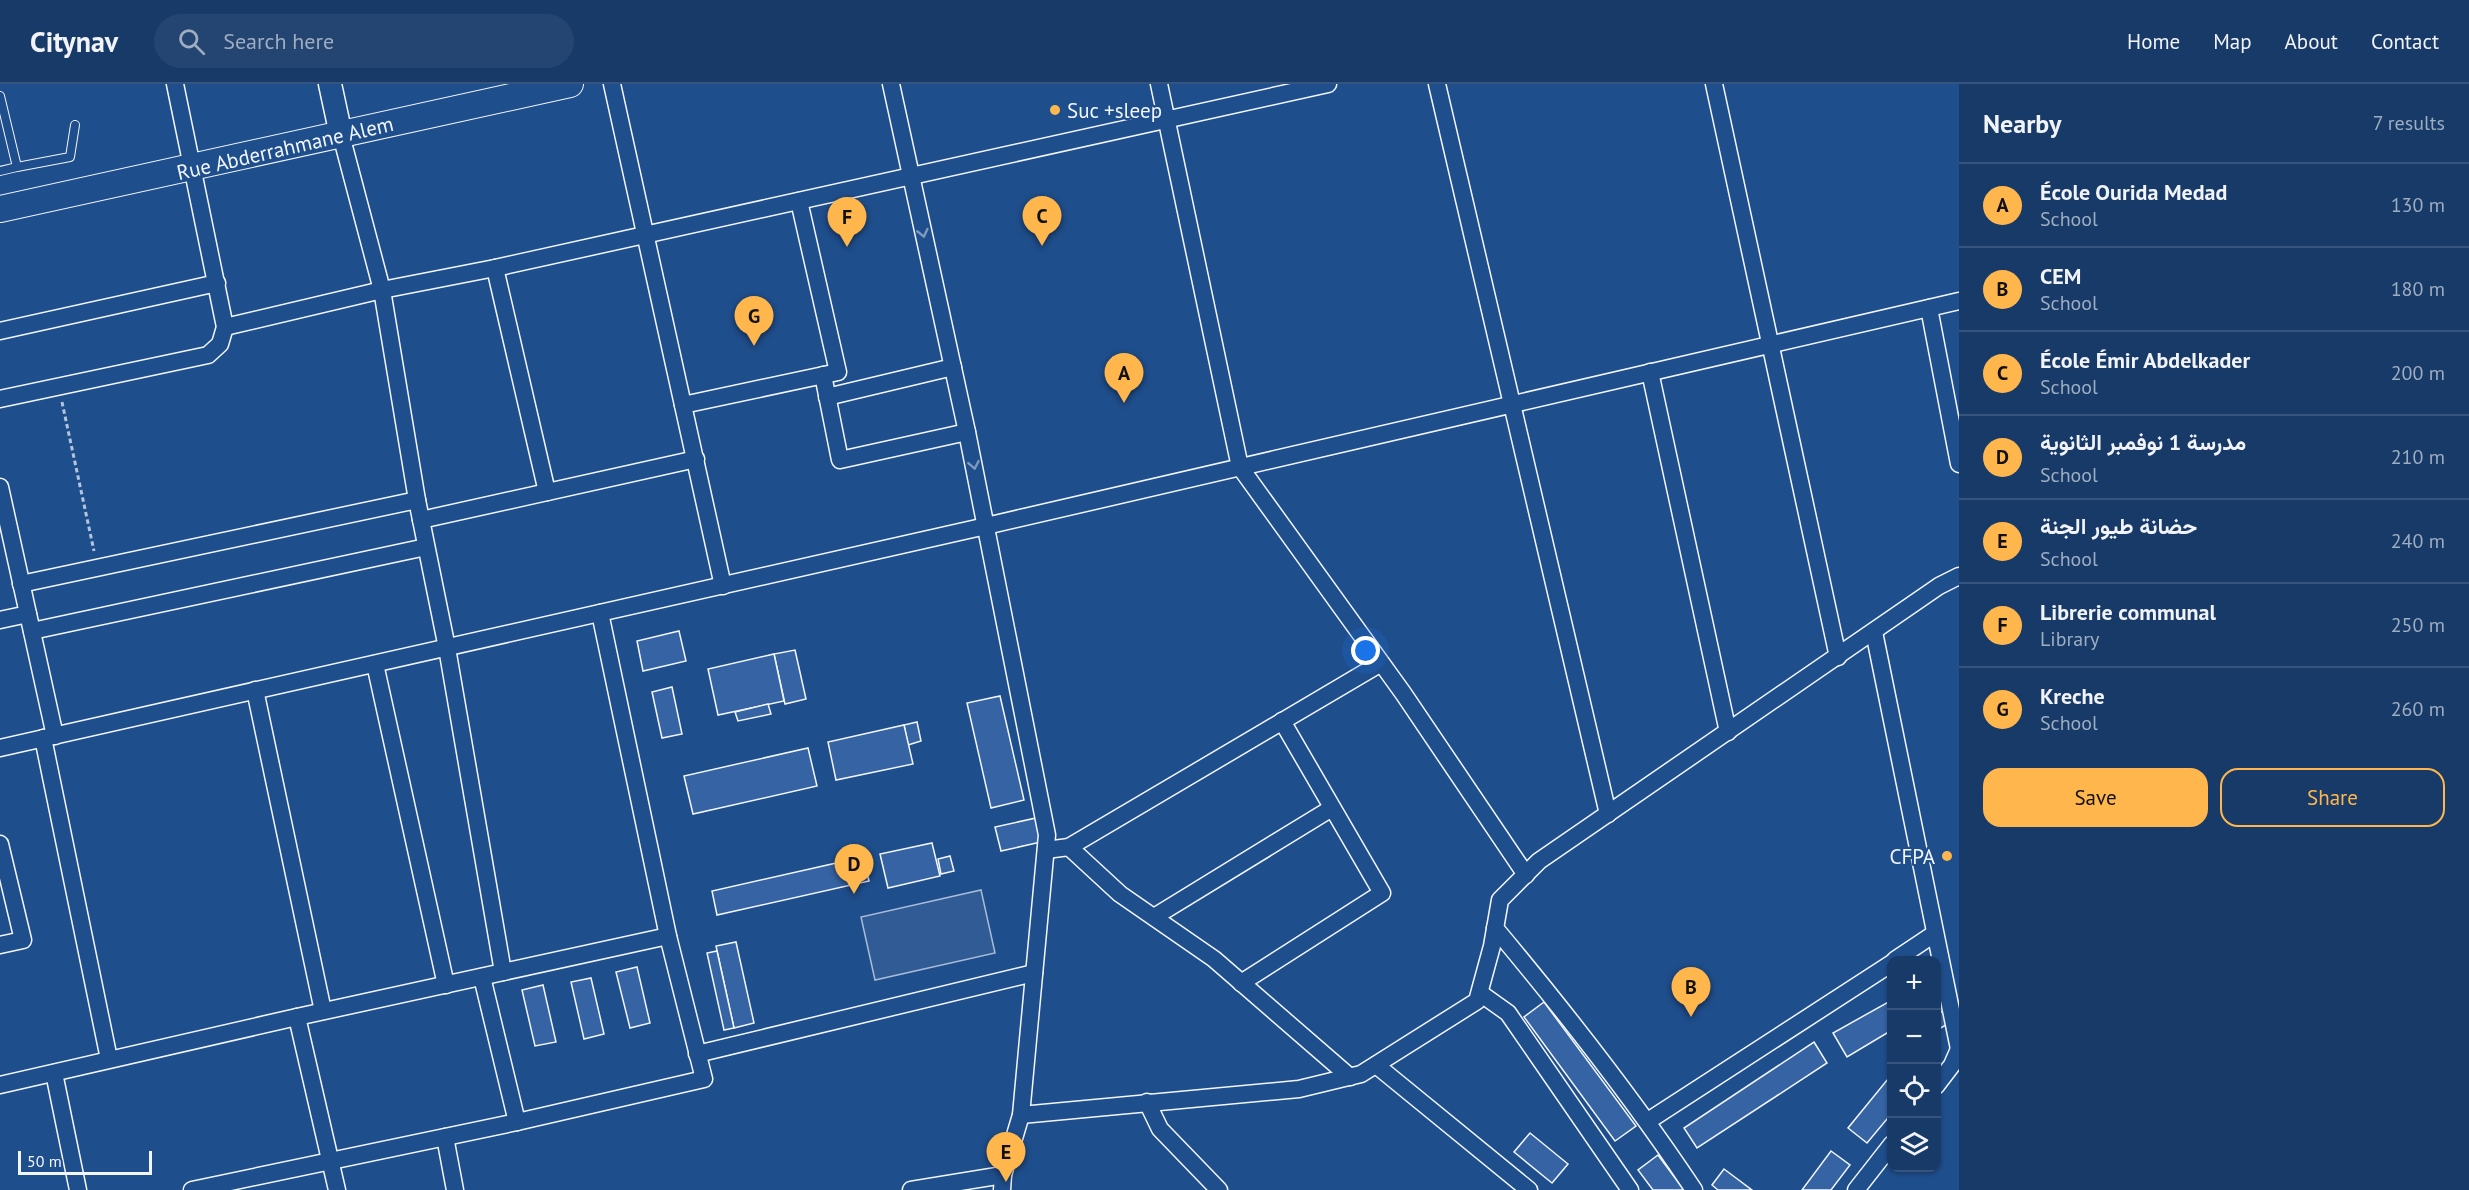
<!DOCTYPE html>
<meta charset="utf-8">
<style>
:root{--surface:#173a69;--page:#244571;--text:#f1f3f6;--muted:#9eadc0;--line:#36547d;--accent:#ffb74d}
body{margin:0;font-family:"PT Sans",Vazirmatn,sans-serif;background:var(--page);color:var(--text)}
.controls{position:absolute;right:18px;bottom:18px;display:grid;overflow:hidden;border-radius:12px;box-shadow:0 2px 4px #0004}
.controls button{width:54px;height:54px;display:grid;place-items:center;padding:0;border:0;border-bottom:2px solid var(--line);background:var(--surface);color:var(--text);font:30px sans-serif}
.scale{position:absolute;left:18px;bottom:15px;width:134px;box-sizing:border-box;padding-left:6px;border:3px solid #f2f6ff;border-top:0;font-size:16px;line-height:21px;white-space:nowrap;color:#f2f6ff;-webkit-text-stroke:4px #1f4e8c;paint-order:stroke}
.you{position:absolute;left:1366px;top:567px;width:21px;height:21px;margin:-15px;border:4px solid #fff;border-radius:50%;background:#1a73e8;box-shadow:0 0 0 9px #1a73e833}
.badge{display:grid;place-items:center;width:39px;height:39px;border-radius:50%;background:var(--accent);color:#111;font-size:20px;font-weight:700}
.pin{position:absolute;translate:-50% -50px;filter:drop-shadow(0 2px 3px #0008)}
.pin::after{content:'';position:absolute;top:32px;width:21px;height:18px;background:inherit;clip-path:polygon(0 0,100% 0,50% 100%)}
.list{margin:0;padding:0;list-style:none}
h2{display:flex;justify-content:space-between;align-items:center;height:78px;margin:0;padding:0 24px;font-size:26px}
h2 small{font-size:20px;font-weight:400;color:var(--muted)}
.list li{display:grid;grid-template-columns:39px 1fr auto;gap:18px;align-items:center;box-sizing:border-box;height:84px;padding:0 24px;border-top:2px solid var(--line)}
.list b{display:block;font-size:22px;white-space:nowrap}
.list p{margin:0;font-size:20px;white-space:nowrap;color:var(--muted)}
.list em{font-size:20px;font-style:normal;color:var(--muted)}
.actions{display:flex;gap:12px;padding:18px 24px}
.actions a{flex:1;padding:14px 0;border:2px solid var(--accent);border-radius:18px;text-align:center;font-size:21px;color:var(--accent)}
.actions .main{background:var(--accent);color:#111}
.icon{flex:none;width:33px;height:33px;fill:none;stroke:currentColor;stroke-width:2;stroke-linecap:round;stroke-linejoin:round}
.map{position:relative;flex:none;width:1959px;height:1106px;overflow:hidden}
header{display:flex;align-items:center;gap:36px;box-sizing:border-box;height:84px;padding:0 30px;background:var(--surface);border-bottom:2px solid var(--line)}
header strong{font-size:28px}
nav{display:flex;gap:33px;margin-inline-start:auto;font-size:21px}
.search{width:420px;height:54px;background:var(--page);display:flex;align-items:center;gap:15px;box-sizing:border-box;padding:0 21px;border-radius:33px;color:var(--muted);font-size:22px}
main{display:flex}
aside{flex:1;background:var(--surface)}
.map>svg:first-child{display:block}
</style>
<header>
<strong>Citynav</strong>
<div class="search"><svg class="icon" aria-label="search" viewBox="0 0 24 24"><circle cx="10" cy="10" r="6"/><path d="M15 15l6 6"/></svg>Search here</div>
<nav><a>Home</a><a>Map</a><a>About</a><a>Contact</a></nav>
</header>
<main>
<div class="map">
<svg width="1959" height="1106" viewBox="0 0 1959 1106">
<rect width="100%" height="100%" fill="#1f4e8c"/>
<polygon fill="#305b95" stroke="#a8bbd7" stroke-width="1.5" points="981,806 995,869 875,896 861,833"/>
<g fill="#3563a3" stroke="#f2f6ff" stroke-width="1.5">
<polygon points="679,547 686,577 643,587 637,557"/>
<polygon points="795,566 806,615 785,620 774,570"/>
<polygon points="774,570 784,617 718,631 708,585"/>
<polygon points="672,603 682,650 662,654 652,608"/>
<polygon points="1000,612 1024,716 991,724 967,619"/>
<polygon points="768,620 771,630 738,637 735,628"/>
<polygon points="917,638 921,657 908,661 904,641"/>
<polygon points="904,641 913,680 836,696 828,658"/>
<polygon points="808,664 817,702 693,730 684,692"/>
<polygon points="1036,734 1041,758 1001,767 995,743"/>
<polygon points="932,759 940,792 888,804 880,770"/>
<polygon points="950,772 954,787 941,790 938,775"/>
<polygon points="863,773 869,797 717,831 712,807"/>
<polygon points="736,858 754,939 734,944 716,862"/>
<polygon points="717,867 734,944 724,946 707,869"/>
<polygon points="637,883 650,939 630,944 616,888"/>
<polygon points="591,894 604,950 584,955 571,898"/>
<polygon points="543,901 556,958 535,962 522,906"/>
<polygon points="1892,916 1892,946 1847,973 1833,949"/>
<polygon points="1544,918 1636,1042 1615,1057 1524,933"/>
<polygon points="1936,919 1949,939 1936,947"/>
<polygon points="1814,958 1827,979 1697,1064 1684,1044"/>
<polygon points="1892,990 1892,1029 1867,1059 1848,1044"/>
<polygon points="1530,1049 1568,1080 1552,1099 1514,1068"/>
<polygon points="1831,1067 1850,1081 1831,1106 1802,1106"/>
<polygon points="1658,1071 1684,1106 1653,1106 1638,1086"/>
<polygon points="1724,1085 1752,1106 1718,1106 1712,1101"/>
</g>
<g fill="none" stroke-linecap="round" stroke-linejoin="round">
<defs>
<g id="service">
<polyline points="0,12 17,83 0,87"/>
<polyline points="17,83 70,73 75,41"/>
</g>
<g id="minor">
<polyline points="612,0 723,502"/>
<polyline points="891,0 967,348 1047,751 1021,1031 1003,1091 1002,1106"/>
<polyline points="1159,0 1240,383 1403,609 1526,791"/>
<polyline points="1437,0 1608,730"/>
<polyline points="1714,0 1838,573"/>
<polyline points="341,51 382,206 417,416 447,564 503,888"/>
<polyline points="495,184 547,408"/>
<polyline points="1929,224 1959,380"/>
<polyline points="225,243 382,206 495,184 1328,0"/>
<polyline points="0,247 217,199"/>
<polyline points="1650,288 1728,648"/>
<polyline points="823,291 840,376 967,348"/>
<polyline points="827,313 953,283"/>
<polyline points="0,315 208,271 220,260 225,243 175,0"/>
<polyline points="683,321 838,288 799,117"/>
<polyline points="0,403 55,652"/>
<polyline points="421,436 696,375"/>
<polyline points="21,500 417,416"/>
<polyline points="0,536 28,530"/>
<polyline points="32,547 426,463"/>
<polyline points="1874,548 1959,965"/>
<polyline points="375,580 446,901"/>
<polyline points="255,606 323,927"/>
<polyline points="43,654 109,975"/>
<polyline points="0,664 986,442 1959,217"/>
<polyline points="0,760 23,856 0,861"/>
<polyline points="1069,763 1120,810 1214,875 1350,993"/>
<polyline points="1046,766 1069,763 1381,579"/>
<polyline points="1154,833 1332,724"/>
<path d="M1495,844C1566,929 1633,1014 1694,1106"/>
<polyline points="1895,876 1934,850"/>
<polyline points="482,893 517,1038"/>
<polyline points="1241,899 1382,809 1282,637"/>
<polyline points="1480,909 1508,929 1630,1106"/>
<polyline points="297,933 337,1106"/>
<polyline points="697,970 1034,889"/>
<polyline points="1376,981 1529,1106"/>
<polyline points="54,989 78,1106"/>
<polyline points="0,1001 297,933 668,852"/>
<polyline points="1936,1002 1952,981 1959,965"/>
<polyline points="1147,1018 1160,1045 1219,1106"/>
<polyline points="1021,1031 1299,1005 1361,990 1477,917 1492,862 1500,816 1539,777 1939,502 1959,492"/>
<polyline points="1648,1037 1892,879"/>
<polyline points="445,1053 455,1106"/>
<polyline points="192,1106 517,1038 704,995 668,852 600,529"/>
<polyline points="911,1106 1003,1091"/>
<polyline points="1856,1106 1892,1060"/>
</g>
<polyline id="secondary" points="330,0 341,51"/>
<polyline id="primary" points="0,125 570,0"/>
</defs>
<use href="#service" stroke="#f2f6ff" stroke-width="10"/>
<use href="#minor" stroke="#f2f6ff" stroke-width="19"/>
<use href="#secondary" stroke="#f2f6ff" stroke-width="25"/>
<use href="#primary" stroke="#f2f6ff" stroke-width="28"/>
<polyline stroke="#b3c4dc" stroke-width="3" stroke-dasharray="4.5 3" stroke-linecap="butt" points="62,318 94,467"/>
<use href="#service" stroke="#1f4e8c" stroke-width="8"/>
<use href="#minor" stroke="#1f4e8c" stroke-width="16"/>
<use href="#secondary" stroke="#1f4e8c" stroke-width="22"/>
<use href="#primary" stroke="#1f4e8c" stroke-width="26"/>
</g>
<defs><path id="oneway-chevron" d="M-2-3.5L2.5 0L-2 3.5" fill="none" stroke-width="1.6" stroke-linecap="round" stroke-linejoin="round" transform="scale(1.5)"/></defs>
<g stroke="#7e9ac0">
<use href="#oneway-chevron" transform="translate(923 149) rotate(77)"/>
<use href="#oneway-chevron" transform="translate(974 381) rotate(79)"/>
</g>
<g fill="#ffb74d" stroke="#1f4e8c" stroke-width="2">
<circle cx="1055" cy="26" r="6"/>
<circle cx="1947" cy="772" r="6"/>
</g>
<g text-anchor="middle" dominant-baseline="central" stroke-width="4.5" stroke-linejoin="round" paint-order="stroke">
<g font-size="21" fill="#f2f6ff" stroke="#1f4e8c" text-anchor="start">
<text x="1067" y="26">Suc +sleep</text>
<text x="1935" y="772" text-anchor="end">CFPA</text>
</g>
<g font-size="21" fill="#f2f6ff" stroke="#1f4e8c">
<text transform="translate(285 64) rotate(-13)">Rue Abderrahmane Alem</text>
</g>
</g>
</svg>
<div class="controls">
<button>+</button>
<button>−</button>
<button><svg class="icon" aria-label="locate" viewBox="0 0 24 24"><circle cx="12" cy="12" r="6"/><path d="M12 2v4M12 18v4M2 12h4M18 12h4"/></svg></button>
<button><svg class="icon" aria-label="layers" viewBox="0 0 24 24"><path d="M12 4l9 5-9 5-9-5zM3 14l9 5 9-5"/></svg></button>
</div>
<div class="scale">50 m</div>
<div class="you"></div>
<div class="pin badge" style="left:1124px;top:319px">A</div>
<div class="pin badge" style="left:1691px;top:933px">B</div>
<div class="pin badge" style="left:1042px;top:162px">C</div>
<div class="pin badge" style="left:854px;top:810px">D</div>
<div class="pin badge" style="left:1006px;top:1098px">E</div>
<div class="pin badge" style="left:847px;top:163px">F</div>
<div class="pin badge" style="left:754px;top:262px">G</div>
</div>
<aside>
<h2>Nearby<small>7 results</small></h2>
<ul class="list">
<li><span class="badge">A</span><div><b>École Ourida Medad</b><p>School</p></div><em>130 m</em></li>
<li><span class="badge">B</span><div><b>CEM</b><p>School</p></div><em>180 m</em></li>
<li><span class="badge">C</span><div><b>École Émir Abdelkader</b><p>School</p></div><em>200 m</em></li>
<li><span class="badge">D</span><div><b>مدرسة 1 نوفمبر الثانوية</b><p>School</p></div><em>210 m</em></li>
<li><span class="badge">E</span><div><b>حضانة طيور الجنة</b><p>School</p></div><em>240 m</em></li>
<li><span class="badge">F</span><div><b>Librerie communal</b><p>Library</p></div><em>250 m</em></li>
<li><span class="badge">G</span><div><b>Kreche</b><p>School</p></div><em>260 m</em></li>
</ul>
<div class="actions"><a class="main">Save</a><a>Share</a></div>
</aside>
</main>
